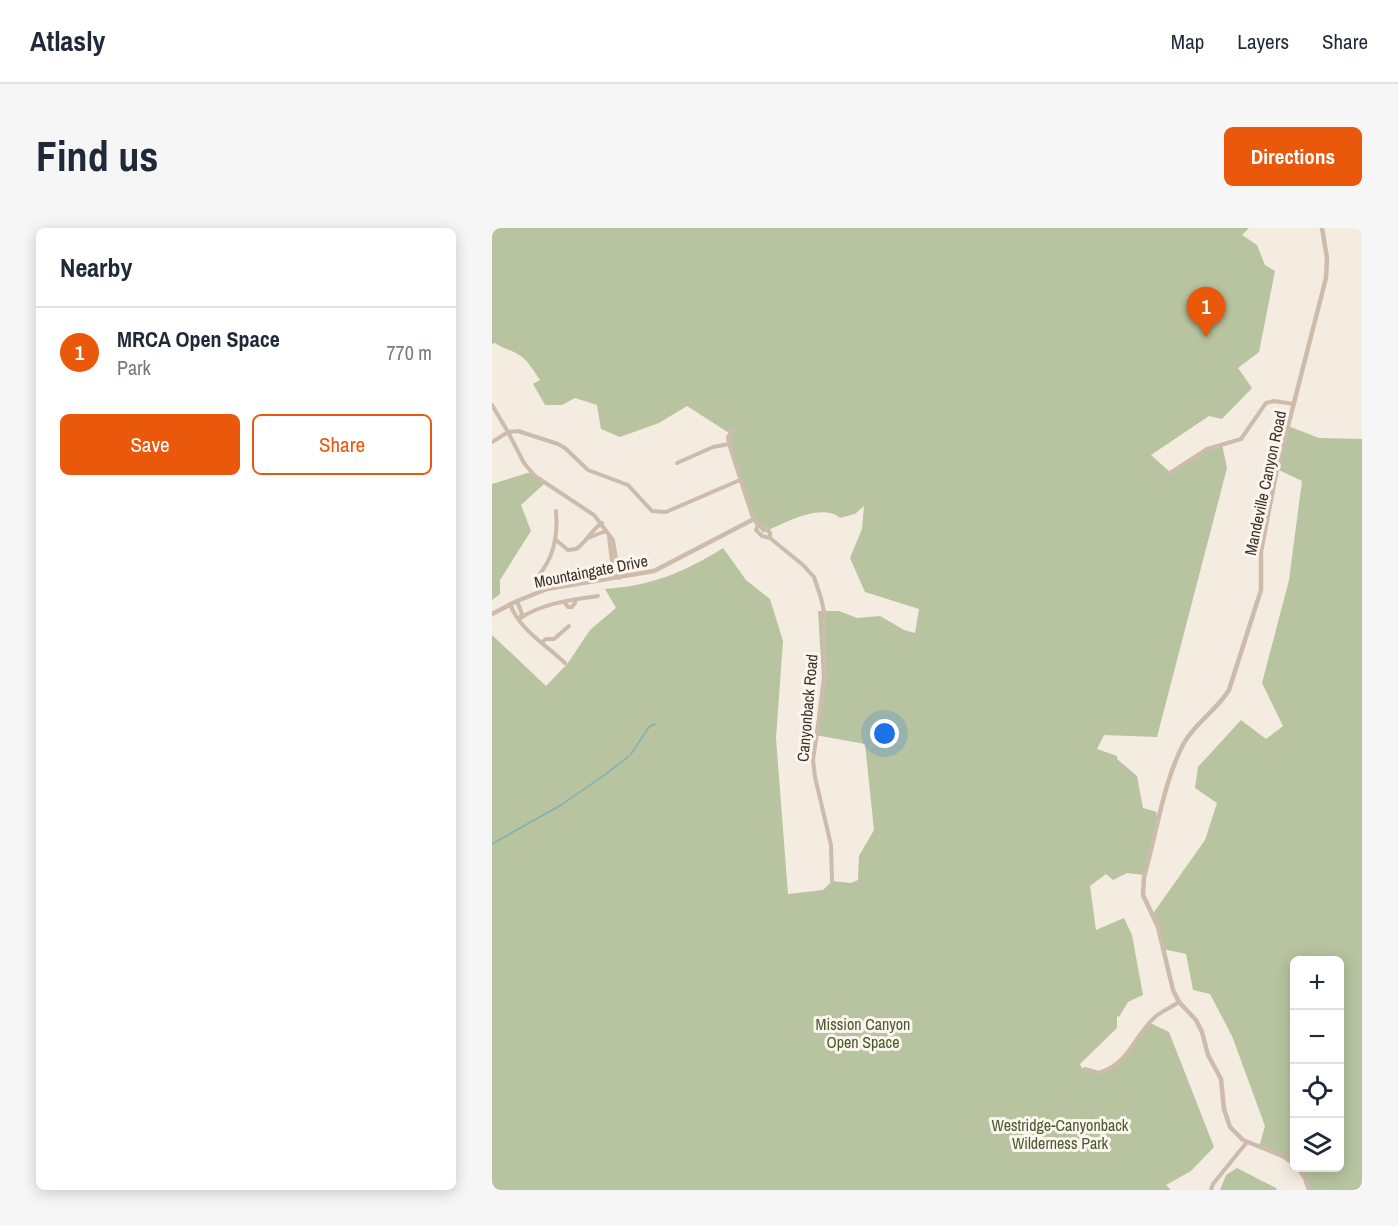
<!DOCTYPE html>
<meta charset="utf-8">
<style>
:root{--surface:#fff;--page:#f6f6f7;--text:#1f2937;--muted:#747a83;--line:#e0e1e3;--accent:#ea580c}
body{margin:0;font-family:"Archivo Narrow",sans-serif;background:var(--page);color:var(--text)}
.controls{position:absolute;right:18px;bottom:18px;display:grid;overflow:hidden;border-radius:9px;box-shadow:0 3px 15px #0003}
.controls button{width:54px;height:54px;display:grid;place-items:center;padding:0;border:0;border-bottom:2px solid var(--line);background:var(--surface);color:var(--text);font:30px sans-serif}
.you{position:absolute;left:393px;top:506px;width:21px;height:21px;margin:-15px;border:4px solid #fff;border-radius:50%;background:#1a73e8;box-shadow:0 0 0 9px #1a73e833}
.badge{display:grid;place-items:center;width:39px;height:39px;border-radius:50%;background:var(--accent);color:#fff;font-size:20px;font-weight:700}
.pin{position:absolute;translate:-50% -50px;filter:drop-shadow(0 2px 3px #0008)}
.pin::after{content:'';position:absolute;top:32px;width:21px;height:18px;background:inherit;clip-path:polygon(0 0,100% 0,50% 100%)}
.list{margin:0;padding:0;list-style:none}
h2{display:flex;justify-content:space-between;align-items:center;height:78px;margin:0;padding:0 24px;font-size:26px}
h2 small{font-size:20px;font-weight:400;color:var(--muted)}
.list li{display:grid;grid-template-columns:39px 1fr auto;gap:18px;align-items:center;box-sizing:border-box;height:90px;padding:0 24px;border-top:2px solid var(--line)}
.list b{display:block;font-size:22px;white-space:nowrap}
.list p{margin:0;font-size:20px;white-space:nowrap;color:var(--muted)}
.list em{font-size:20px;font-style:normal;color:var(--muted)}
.actions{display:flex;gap:12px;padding:18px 24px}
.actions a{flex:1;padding:14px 0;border:2px solid var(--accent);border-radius:9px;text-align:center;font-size:21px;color:var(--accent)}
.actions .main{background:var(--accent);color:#fff}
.icon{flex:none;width:33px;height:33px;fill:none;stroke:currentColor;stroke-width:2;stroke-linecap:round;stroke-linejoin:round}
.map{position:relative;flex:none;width:870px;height:962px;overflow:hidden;border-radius:9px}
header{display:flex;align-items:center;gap:36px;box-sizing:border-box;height:84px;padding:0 30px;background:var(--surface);border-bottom:2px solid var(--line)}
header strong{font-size:28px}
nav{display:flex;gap:33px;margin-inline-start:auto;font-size:21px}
.intro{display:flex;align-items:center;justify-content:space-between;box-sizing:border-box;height:144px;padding:0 36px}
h1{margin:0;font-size:42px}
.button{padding:15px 27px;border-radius:9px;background:var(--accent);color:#fff;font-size:21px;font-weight:700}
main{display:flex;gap:36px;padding:0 36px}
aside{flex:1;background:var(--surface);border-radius:9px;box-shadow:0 3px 15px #0003}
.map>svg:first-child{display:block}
</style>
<header>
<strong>Atlasly</strong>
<nav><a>Map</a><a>Layers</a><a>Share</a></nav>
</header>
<div class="intro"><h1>Find us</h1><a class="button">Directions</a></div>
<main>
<aside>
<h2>Nearby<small></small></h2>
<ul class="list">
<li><span class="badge">1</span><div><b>MRCA Open Space</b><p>Park</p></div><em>770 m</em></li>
</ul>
<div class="actions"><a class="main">Save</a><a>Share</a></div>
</aside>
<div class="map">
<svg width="870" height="962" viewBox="0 0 870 962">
<rect width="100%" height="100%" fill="#f4ebe1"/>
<g fill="#b8c4a0">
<path d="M0,0H757L750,7L765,17L773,37L783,43L767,124L746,140L760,160L730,191L717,188L659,227L679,245L715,221L730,216L735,240L665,509L612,507L605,521L625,528V531L645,548L651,580L665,584L664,587L668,589L652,647L635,645L621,652L614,646L598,658L604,702L632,690L640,707L651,767L636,774L627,789L625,788V800L588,836L590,840L603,845L627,834L658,795L677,804L722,919L699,943L674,957L679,962H0V407L54,458L76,435L98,402L124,380L113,361C159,358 193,344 231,320L254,352L278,371L291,413L284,510L296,666L331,662L340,653L359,655L366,652L367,628L382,602L373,516L323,507L330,449L326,383H347L365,390L388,388L412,402L423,405L427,381L373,364L358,330L370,301L372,278L363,286L348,290C329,274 290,296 271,305L264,295L237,216V205L195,178L167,195L128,209L109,201L105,177L83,170L70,177H53L41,156L48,152C43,145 37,134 30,129C22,123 12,121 3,115L0,116Z"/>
<polygon points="796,198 827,210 870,211 870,962 817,962 806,940 848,940 848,732 802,732 802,936 767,919 773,898 740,808 718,766 701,762 694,726 671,721 668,709 660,687 713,612 725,575 703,560 706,539 749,492 774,511 791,498 770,455 797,352 810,253 785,241"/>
<polygon points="39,244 52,256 29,277 39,303 8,352 8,366 0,372 0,256"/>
<polygon points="745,940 784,960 785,962 728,962 734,947"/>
</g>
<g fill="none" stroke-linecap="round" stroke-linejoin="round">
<g stroke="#7fb0b2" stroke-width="1.5">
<polyline points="139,526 157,499 163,496"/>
<polyline points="0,616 69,577 114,546 137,528"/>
</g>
<g stroke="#cdbbac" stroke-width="4">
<polyline points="0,177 16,204 32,235 43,248 102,287 121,312 127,350"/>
<polyline points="242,201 236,209 237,216 260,287 266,298"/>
<polyline points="0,214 16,204 26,203 66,216 73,220 96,242 136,257 160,283 174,284 248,252"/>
<polyline points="185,235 221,219 237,216"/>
<polyline points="678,245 715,221 749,211 774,175 782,173 802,176"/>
<polyline points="117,308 122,350"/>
<polyline points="96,310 114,303"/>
<polyline points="278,310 278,305 270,297 266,298 264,302 270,308 278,310 311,337 322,349 329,370 332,384 333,450 321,532 323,549 339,617 340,653"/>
<path d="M64,312L76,322L84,321C95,314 98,303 110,295"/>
<path d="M46,348C62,330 66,306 64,283"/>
<polyline points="25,373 30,386 28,390"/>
<polyline points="72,374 76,379 80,379 83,375 84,371"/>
<path d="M18,376C27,401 53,416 73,435"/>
<path d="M27,391C50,375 79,372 106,368"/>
<polyline points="50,414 54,411 62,411 77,398"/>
<path d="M593,841L607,845C639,834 640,810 663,789C670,783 680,779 687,774"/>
<polyline points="719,962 721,956 755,914"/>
</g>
<g stroke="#cdbbac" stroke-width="4.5">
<polyline points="0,386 25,373 55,361 162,343 262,291"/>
<path d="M802,936L791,928L751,912L738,899L732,881L729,851L716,827L710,804L704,792L687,774L681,762L666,699L651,667L652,649C664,608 672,551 692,515C704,494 725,482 737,462L769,362V323L785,241L834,50L835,30L830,0"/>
<polyline points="806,940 813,950 817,962"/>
</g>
</g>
<g text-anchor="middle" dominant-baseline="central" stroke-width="6" stroke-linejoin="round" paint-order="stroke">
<g font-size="16" fill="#3b302b" stroke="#fbf5ee">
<text transform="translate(773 255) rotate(-78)">Mandeville Canyon Road</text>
<text transform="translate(99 343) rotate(-11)">Mountaingate Drive</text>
<text transform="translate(315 480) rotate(-85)">Canyonback Road</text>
</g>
<g font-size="16" fill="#4a5a2e" stroke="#fbf5ee">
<text x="371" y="796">Mission Canyon<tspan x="371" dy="18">Open Space</tspan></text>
<text x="568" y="897">Westridge-Canyonback<tspan x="568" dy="18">Wilderness Park</tspan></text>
</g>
</g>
</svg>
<div class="controls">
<button>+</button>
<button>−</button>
<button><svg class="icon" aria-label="locate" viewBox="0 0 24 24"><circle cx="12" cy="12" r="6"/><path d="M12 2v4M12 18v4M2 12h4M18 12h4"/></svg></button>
<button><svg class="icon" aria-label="layers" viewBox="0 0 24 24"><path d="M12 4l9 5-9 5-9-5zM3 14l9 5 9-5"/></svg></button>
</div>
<div class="you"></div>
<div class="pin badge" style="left:714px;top:109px">1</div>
</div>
</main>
